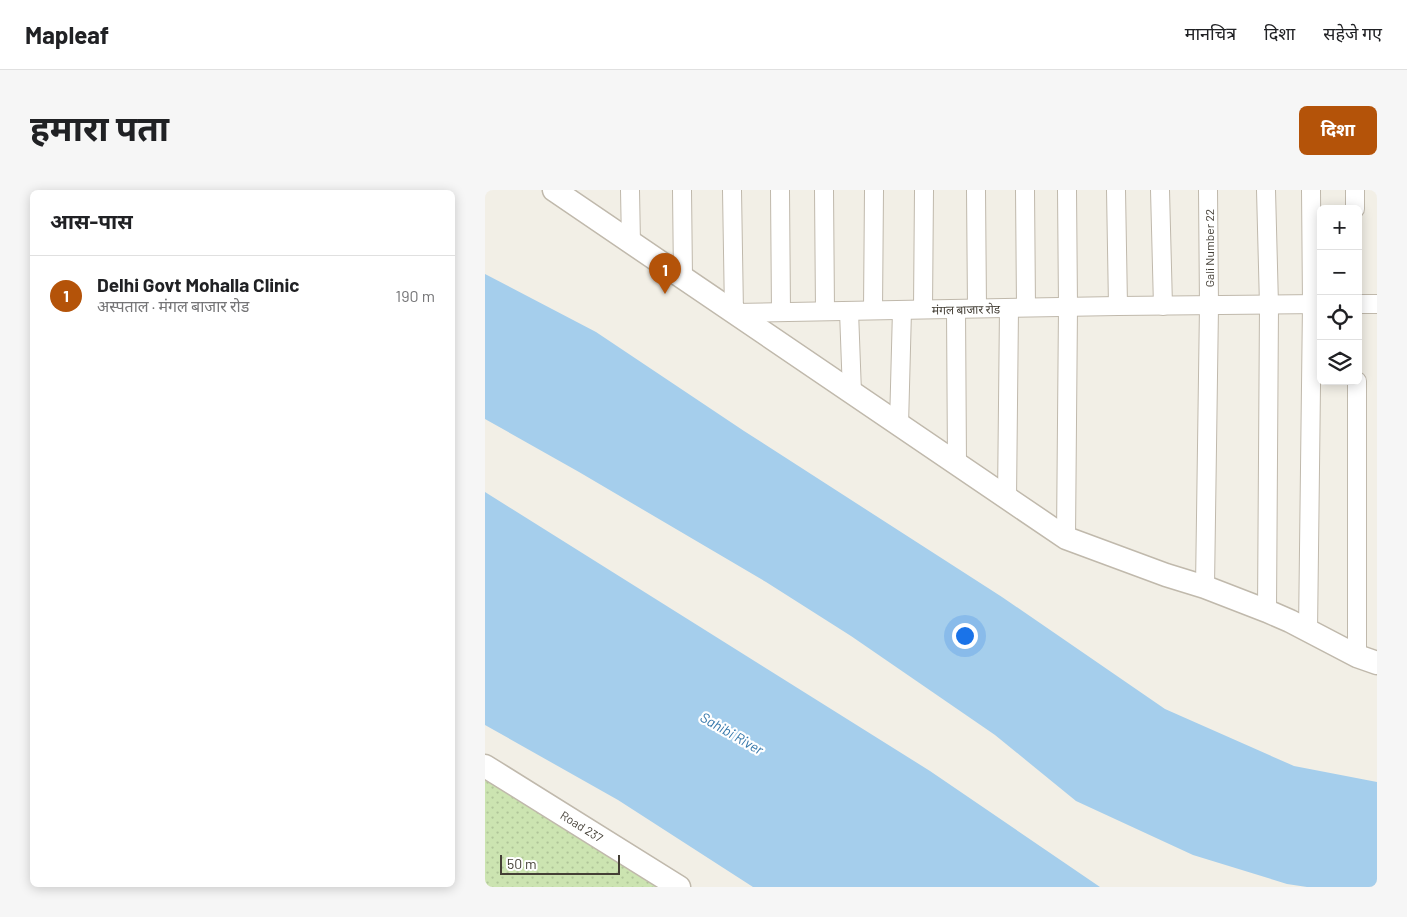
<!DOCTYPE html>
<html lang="hi">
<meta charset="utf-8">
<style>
:root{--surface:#fff;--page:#f6f6f6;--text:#202124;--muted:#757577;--line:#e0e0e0;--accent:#b45309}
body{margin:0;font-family:Barlow,"Noto Sans Devanagari",sans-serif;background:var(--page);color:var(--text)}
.controls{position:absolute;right:15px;top:15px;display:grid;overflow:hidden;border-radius:8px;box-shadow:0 2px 12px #0003}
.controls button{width:45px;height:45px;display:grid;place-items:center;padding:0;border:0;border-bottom:1px solid var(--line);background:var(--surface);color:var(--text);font:25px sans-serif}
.scale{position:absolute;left:15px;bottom:12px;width:120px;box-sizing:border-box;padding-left:5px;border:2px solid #443f36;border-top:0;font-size:14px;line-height:18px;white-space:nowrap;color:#443f36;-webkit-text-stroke:4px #fff;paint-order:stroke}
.you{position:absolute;left:479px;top:445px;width:18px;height:18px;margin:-12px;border:4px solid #fff;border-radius:50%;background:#1a73e8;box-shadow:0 0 0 8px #1a73e833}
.badge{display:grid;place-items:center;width:32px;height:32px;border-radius:50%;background:var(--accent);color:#fff;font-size:16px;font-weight:700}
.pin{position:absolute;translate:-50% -41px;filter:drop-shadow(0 1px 2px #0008)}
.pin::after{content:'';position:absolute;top:26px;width:18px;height:15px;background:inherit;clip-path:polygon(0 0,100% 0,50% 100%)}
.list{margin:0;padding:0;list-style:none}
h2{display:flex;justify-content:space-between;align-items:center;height:65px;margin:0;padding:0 20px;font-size:21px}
h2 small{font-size:16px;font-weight:400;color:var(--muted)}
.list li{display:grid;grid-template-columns:32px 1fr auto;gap:15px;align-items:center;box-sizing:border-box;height:80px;padding:0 20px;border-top:1px solid var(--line)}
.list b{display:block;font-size:19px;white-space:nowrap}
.list p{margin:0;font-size:16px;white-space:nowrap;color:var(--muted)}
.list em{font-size:16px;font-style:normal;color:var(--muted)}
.icon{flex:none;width:28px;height:28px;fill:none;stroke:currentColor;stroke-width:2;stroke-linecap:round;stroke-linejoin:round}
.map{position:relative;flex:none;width:892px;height:697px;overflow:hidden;border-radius:8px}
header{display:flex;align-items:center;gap:30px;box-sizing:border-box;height:70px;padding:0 25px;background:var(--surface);border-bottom:1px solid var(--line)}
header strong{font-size:24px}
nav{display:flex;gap:28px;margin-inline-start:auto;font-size:18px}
.intro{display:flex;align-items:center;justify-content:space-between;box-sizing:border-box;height:120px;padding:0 30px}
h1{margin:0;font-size:35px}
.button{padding:12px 22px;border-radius:8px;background:var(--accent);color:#fff;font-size:18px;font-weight:700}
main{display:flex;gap:30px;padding:0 30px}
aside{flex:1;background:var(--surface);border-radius:8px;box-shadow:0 2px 12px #0003}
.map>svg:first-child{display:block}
</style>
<header>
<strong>Mapleaf</strong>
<nav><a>मानचित्र</a><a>दिशा</a><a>सहेजे गए</a></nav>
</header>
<div class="intro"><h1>हमारा पता</h1><a class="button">दिशा</a></div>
<main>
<aside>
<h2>आस-पास<small></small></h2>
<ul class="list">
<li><span class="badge">1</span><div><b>Delhi Govt Mohalla Clinic</b><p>अस्पताल · मंगल बाजार रोड</p></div><em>190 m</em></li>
</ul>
</aside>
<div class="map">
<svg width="892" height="697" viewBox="0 0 892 697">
<defs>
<pattern id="park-dots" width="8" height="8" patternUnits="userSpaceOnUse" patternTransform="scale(1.25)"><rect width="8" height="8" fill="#cce4b1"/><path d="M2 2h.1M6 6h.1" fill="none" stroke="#b0c599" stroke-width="1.8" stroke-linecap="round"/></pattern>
</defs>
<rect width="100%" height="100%" fill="#f2efe6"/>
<polygon fill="url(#park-dots)" points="0,587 174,697 0,697"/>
<g fill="#a5ceec">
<polygon points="0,84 111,142 259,241 517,407 680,519 809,576 892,592 892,697 822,697 802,694 708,665 591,611 510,545 366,446 281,392 94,282 0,229"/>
<polygon points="0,302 445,581 615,697 268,697 133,610 0,535"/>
</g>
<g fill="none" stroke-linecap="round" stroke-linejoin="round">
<defs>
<g id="minor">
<polyline points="145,0 146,53"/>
<polyline points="197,0 198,88"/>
<polyline points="247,0 249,123 633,116 836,114"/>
<polyline points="295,0 296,122"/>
<polyline points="339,0 340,121"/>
<polyline points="491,0 492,118"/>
<polyline points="540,0 541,117"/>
<polyline points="631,0 633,116"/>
<polyline points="675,0 678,116"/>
<polyline points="781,0 784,115 782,421"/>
<polyline points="870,0 870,19"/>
<polyline points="873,114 892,114"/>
<polyline points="438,119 439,0"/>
<polyline points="471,119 472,275"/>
<polyline points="388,120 389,0"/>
<polyline points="364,121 367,203"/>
<polyline points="872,191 872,466"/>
<polyline points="414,235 417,120"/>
<polyline points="522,309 524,118"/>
<polyline points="581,348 583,117 582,0"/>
<polyline points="720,397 724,116 723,0"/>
<polyline points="823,442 827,114 826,0"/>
</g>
<g id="tertiary">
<polyline points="69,0 581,348 681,385 720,397 782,421 805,431 872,466 892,473"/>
<polyline points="0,576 194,697"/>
</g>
</defs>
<use href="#minor" stroke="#c0b9ac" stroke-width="20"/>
<use href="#tertiary" stroke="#c0b9ac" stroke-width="25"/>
<use href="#minor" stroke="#fff" stroke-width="18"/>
<use href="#tertiary" stroke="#fff" stroke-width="22"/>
</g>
<g text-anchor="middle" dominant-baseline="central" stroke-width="4.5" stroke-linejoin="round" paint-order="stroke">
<g font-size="12" fill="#443f36" stroke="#fff">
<text transform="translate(724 58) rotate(-90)">Gali Number 22</text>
<text transform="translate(481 119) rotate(-1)">मंगल बाजार रोड</text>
<text transform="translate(97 636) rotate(32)">Road 237</text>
</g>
<g font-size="14" font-style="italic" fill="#3577aa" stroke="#fff">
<text transform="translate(247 543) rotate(30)">Sahibi River</text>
</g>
</g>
</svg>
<div class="controls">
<button>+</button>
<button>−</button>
<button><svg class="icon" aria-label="locate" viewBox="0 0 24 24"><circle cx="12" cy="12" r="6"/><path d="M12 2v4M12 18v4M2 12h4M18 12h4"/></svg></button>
<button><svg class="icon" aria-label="layers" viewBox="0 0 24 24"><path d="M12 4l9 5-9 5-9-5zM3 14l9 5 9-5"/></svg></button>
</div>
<div class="scale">50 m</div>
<div class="you"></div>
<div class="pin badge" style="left:180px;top:104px">1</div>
</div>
</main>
